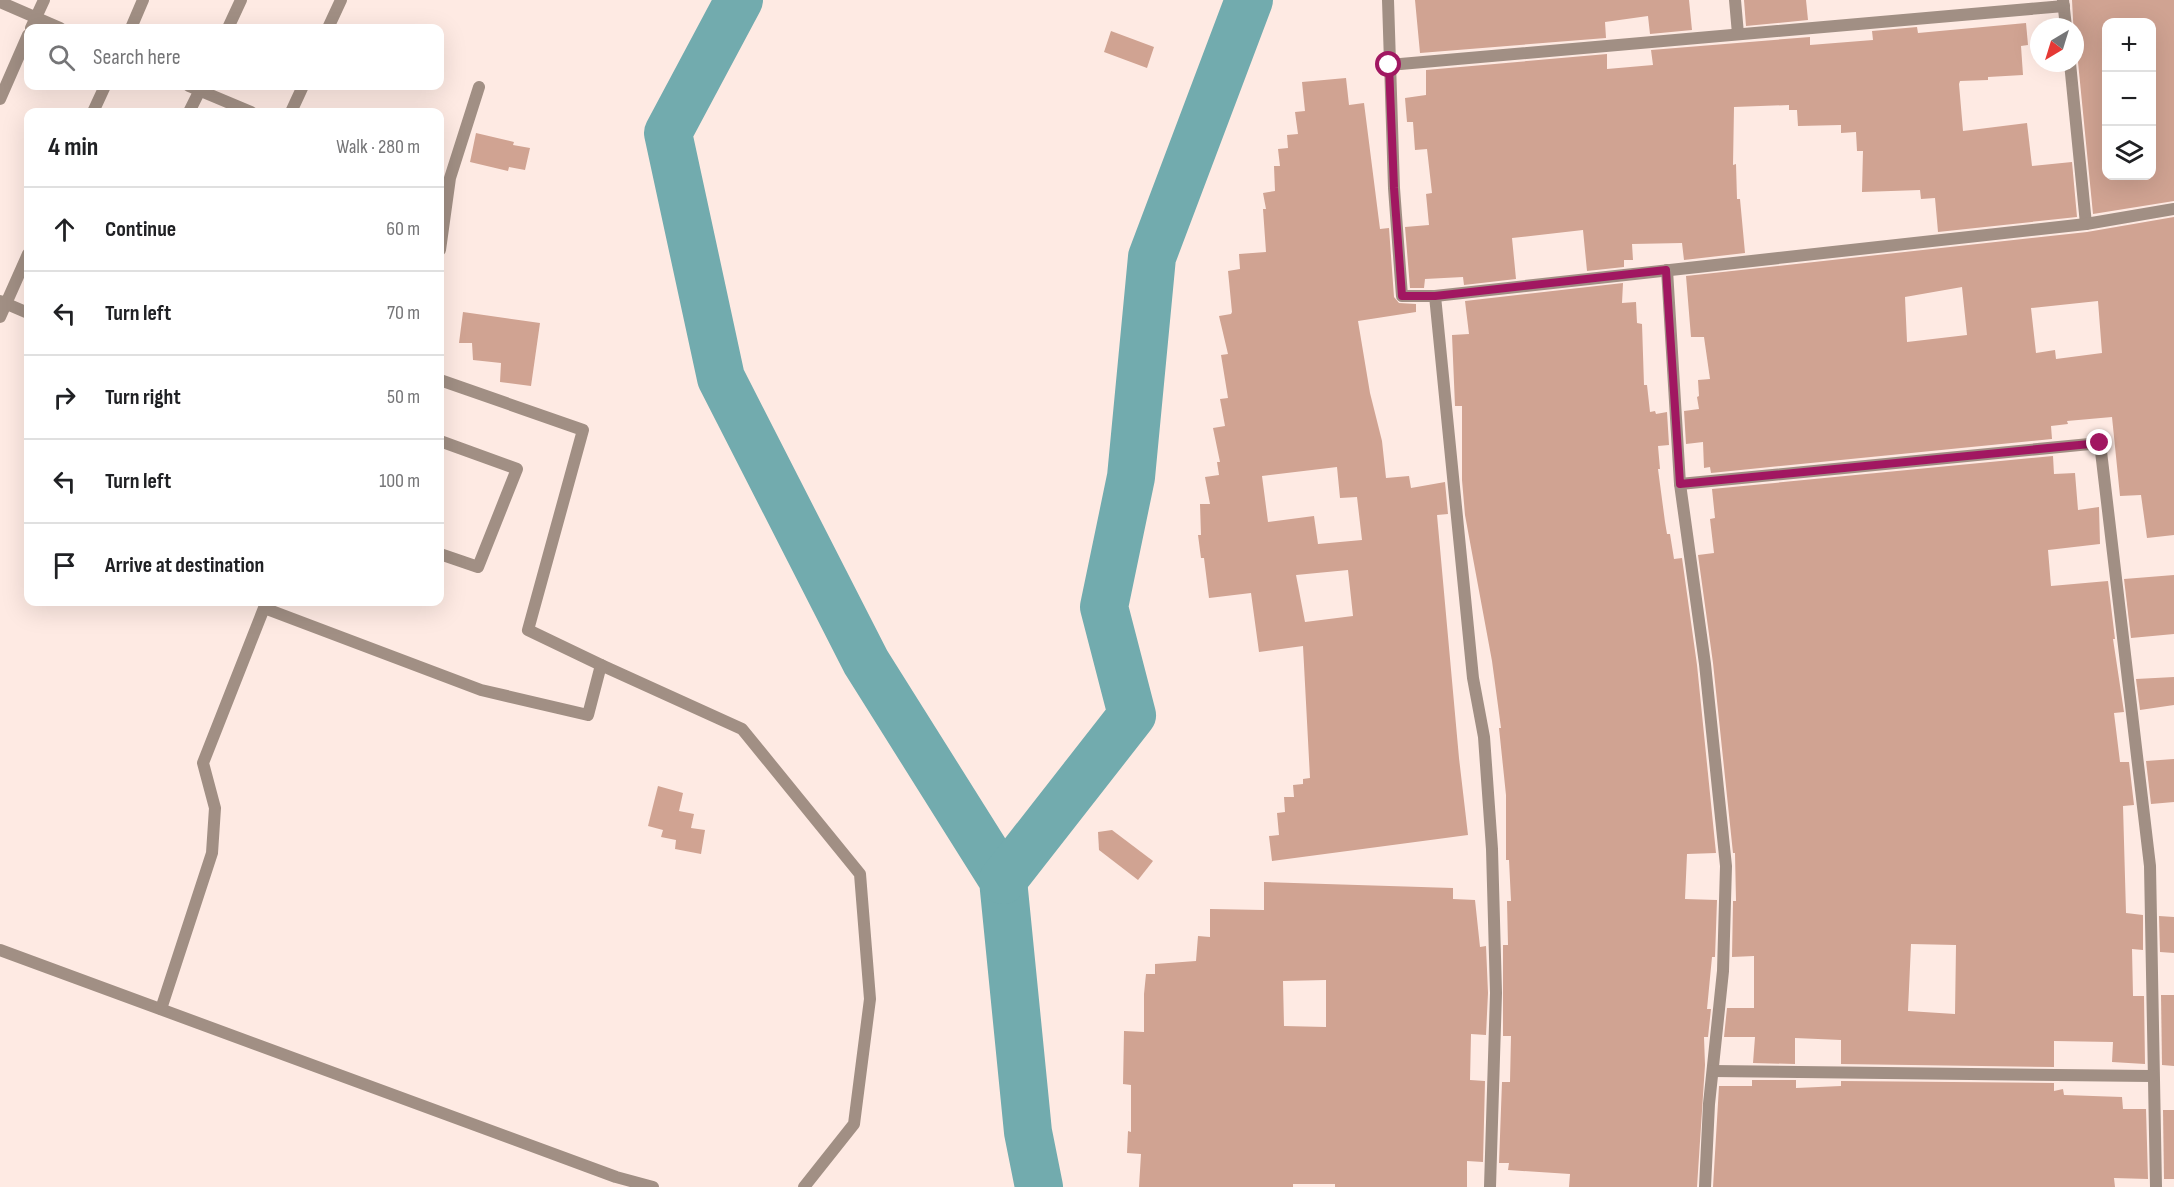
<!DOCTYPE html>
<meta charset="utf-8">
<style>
:root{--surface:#fff;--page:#f2f2f2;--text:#202124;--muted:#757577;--line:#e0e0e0}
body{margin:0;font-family:"Sofia Sans Condensed",sans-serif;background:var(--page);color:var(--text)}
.controls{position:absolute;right:18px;top:18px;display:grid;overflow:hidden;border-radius:12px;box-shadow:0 6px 24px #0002}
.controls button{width:54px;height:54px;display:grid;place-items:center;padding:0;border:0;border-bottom:2px solid var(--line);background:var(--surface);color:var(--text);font:30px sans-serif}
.compass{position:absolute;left:2030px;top:18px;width:54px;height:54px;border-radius:50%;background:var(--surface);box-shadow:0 6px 24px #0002;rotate:218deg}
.stop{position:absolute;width:18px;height:18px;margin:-14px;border:4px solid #a11761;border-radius:50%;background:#fff}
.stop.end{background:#a11761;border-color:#fff;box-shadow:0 2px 6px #0008}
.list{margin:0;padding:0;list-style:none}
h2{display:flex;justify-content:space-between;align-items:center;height:78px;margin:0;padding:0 24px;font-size:26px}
h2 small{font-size:20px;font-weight:400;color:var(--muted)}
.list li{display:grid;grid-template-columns:39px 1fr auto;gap:18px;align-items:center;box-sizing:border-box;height:84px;padding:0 24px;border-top:2px solid var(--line)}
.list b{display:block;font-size:22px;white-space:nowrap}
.list em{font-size:20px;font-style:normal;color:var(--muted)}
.icon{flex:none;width:33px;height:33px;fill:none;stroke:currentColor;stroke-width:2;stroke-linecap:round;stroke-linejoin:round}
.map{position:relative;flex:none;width:2174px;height:1187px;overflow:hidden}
.search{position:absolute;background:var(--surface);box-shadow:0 6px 24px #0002;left:24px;top:24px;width:420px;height:66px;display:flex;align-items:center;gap:15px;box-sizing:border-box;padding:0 21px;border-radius:12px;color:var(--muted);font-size:22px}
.panel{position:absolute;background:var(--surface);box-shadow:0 6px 24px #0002;left:24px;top:108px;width:420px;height:498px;border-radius:12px}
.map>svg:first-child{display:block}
</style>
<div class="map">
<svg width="2174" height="1187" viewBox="0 0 2174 1187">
<rect width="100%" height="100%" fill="#feeae3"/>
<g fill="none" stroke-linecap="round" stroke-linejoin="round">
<g stroke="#72abae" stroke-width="48">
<polyline points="739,0 668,133 721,378 866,662 1003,880 1028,1132 1039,1187"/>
<polyline points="1003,880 1132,715 1104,607 1131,477 1152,257 1249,0"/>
</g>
</g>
<g fill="#d0a392" fill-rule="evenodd">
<polygon points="1415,0 1689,0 1692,30 1650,34 1648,16 1605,22 1606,38 1420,53"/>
<polygon points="1744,0 1806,0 1808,20 1746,26"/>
<path d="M2072,0H2174V201L2093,214L2078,62L2075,57ZM2106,22H2151V176H2106Z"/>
<polygon points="2026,23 2028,45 2021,46 2023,75 1988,77 1988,80 1960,81 1959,84 1963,131 2027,123 2032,166 2072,162 2077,217 1938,232 1935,198 1921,199 1920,190 1862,192 1863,151 1857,151 1856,132 1841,133 1841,125 1798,126 1797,110 1789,110 1789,105 1734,107 1733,165 1736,164 1737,199 1740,199 1745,253 1684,260 1682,243 1632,244 1633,260 1624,260 1624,267 1587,271 1583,230 1512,238 1516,279 1464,285 1463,277 1425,279 1424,288 1410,288 1405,227 1429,225 1426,194 1432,193 1427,149 1415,150 1413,122 1407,122 1405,98 1426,95 1426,70 1607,54 1607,69 1653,65 1651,50 1810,37 1810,45 1873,40 1872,31 1917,27 1918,33"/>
<polygon points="1111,31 1154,47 1147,68 1104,52"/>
<path d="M1346,78L1349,105L1364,103L1380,229L1389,228L1394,297L1399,303L1416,304V312L1358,321L1370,393L1382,441L1386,478L1409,476L1411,488L1445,482L1448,514L1437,515L1459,758L1468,835L1272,861L1269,836L1279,835L1277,813L1285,812L1284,797H1294L1293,785L1303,784V779L1310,778L1303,646L1259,652L1251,593L1209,598L1204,558H1201L1198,535H1201L1200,504H1210L1205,477L1219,475L1217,462H1220L1213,428L1225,426L1220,399L1228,398L1221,355L1228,354L1219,316L1231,314L1232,312L1228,271L1240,269L1239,254L1266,252L1263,209H1266L1263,193L1275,191L1274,166H1280L1278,149L1288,148L1287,135L1298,134L1295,112L1305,111L1302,82ZM1337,467L1340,498L1357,497L1362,540L1318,544L1314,516L1268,522L1262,476ZM1348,570L1353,616L1305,622L1296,575Z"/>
<polygon points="476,133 514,142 513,145 530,148 525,170 509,167 508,171 470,162"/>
<path d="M2174,217V535L2147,538L2141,495L2120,496L2112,417L2067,421L2068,424L2051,426L2052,439L1711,473L1710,467L1704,468L1703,442L1686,444L1684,411L1699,409L1697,397L1699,396L1698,380L1710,379L1704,337H1691L1686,276L2087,232ZM1962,287L1967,335L1907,342L1905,297ZM2098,301L2102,353L2056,359L2055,350L2036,353L2031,308Z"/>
<polygon points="1623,283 1622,303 1636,302 1637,323 1642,324 1644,385 1647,385 1650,412 1655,411 1656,414 1667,412 1669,445 1658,446 1660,469 1658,469 1665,522 1667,534 1670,534 1674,559 1682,558 1697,665 1716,853 1687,854 1685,899 1717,900 1715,957 1712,957 1707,1009 1711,1009 1708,1037 1704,1037 1705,1065 1697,1187 1569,1187 1570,1174 1508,1170 1509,1163 1499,1163 1502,1082 1510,1082 1511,1036 1503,1036 1503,945 1508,945 1507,901 1511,901 1509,860 1506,860 1506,795 1499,728 1501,728 1492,661 1465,515 1462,480 1462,406 1455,406 1452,335 1469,334 1465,301"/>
<polygon points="463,312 540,323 531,386 500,382 501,363 473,360 472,343 459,343"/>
<path d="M2053,456L2054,474L2075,473L2078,510L2099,507L2100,544L2048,550L2051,586L2108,581L2115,639H2113L2124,712L2114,713L2120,762H2129L2134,805L2123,806L2126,913L2143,915V950L2132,949L2133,996H2144L2145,1064L2112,1062L2113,1042L2054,1041V1067L1841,1064V1040L1795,1038V1064L1753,1063L1755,1037H1724L1727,1008H1754V956L1732,957L1733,901H1736L1735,853H1733L1713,663L1698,555L1714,553L1710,519L1715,518L1712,489ZM1911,944L1956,945L1955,1014L1908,1011Z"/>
<polygon points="2174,575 2174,634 2131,638 2124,579"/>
<polygon points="2174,677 2174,705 2140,710 2136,679"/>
<polygon points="2174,759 2174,802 2151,804 2146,761"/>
<polygon points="658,786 683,793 679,811 694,814 691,828 705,830 701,854 675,849 676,840 661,837 663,830 648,826"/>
<polygon points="1112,830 1153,861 1138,880 1099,850 1098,832"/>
<path d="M1264,882L1453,888V899L1475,900L1480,947L1486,946L1488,993L1486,1035L1471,1034L1470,1080L1485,1081L1483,1162L1467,1161V1187H1335V1184H1293V1187H1139L1141,1154L1127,1153L1128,1131L1131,1132V1085L1123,1084L1124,1031L1144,1032V994L1146,974H1155V964L1196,961L1198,936L1210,937V909L1264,910ZM1326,980V1027L1284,1026L1283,981Z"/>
<polygon points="2159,916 2174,917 2174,953 2160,952"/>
<polygon points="2161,995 2174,995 2174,1066 2162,1065"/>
<polygon points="1752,1080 1796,1080 1796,1088 1841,1086 1841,1081 2054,1083 2054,1091 2063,1089 2064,1095 2122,1097 2123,1109 2146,1109 2148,1179 2114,1178 2115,1187 1713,1187 1719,1086 1752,1086"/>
<polygon points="2163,1110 2174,1110 2174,1179 2164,1179"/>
</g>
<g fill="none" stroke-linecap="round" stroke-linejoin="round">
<g stroke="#a18f84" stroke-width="12">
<polyline points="1388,0 1394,188 1402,296 1435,296 1473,678 1484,737 1492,849 1496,993 1490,1187"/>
<polyline points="1735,0 1738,34"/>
<polyline points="2063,0 2066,27"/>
<polyline points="0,2 60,28"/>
<polyline points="31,28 44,0"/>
<polyline points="131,28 143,0"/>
<polyline points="228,28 241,0"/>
<polyline points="328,28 341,0"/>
<polyline points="2070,63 2086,224"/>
<polyline points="1389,65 2064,6"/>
<polyline points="189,86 251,112"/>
<polyline points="0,99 28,35"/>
<polyline points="93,112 105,86"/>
<polyline points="189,112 202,86"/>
<polyline points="291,112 303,86"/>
<polyline points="440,250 450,178 479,87"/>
<polyline points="1667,270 1680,484 1705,664 1726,866 1723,971 1709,1104 1705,1187"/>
<polyline points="1435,296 2086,224 2174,209"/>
<polyline points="0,301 28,313"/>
<polyline points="0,317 28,254"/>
<polyline points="440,441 517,469 478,567 440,554"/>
<polyline points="1680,484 2100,443 2150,866 2156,1187"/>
<polyline points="601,665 742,729 860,874 870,999 854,1124 804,1187"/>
<polyline points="0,950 616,1177 653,1187"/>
<polyline points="161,1009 212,853 215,808 203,763 264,608 481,690 588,715 601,665 528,630 583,430 440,380"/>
<polyline points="1713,1071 2152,1076"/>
</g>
</g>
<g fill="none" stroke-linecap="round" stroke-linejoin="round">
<polyline stroke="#a11761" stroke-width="8" points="1389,65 1394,188 1402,296 1435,296 1666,270 1680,484 2100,443"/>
</g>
</svg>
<div class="controls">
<button>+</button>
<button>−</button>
<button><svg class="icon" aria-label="layers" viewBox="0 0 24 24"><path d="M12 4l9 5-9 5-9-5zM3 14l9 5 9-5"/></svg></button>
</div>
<svg class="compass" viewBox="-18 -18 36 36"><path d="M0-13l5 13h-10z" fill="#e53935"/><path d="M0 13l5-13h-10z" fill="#757577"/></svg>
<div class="stop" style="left:1389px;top:65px"></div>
<div class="stop end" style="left:2100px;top:443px"></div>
<div class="search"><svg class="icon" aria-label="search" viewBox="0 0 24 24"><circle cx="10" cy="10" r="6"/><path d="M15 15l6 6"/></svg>Search here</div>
<section class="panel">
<h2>4 min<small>Walk · 280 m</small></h2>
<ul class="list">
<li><svg class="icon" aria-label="ahead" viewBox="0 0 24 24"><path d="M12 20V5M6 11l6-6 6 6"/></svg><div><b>Continue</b></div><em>60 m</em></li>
<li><svg class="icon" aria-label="left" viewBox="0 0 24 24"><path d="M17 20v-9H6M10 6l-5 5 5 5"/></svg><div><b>Turn left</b></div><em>70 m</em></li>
<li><svg class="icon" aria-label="right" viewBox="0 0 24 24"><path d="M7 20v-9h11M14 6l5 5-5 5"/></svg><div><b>Turn right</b></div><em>50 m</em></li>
<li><svg class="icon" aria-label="left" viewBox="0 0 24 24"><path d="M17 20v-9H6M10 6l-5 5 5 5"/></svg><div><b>Turn left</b></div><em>100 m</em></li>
<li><svg class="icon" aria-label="arrive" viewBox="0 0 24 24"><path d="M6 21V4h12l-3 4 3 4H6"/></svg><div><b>Arrive at destination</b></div></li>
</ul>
</section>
</div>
